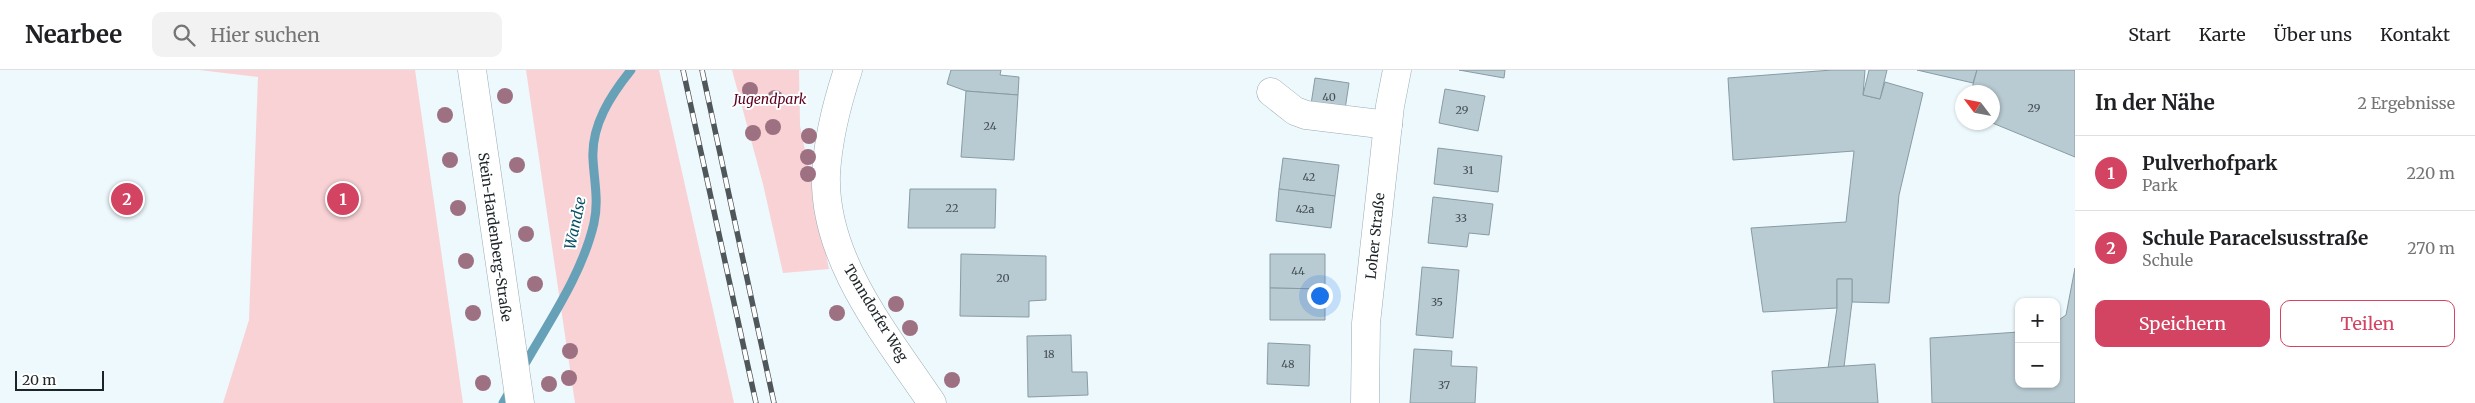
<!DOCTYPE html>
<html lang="de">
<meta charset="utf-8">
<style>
:root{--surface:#fff;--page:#f2f2f2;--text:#202124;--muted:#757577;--line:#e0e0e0;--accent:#d34362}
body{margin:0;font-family:Merriweather,serif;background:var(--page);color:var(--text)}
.controls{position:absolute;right:15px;bottom:15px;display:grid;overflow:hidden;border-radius:10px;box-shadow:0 1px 4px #0004}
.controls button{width:45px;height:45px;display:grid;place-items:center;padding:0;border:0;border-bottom:1px solid var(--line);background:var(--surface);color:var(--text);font:25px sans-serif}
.compass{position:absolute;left:1955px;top:15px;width:45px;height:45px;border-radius:50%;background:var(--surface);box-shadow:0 1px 4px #0004;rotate:302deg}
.scale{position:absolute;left:15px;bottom:12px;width:89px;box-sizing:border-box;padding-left:5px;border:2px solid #1d2427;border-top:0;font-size:14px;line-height:18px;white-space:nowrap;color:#1d2427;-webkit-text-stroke:4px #fff;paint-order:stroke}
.you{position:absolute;left:1319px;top:225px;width:18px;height:18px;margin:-12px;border:4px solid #fff;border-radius:50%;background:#1a73e8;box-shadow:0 0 0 8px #1a73e833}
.badge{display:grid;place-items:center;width:32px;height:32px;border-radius:50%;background:var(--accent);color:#fff;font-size:16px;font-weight:700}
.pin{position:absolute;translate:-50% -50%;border:2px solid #fff;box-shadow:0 1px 5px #0006}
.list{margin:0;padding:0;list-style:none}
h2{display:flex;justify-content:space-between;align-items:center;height:65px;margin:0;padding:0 20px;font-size:21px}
h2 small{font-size:16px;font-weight:400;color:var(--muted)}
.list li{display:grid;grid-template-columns:32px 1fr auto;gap:15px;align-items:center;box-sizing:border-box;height:75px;padding:0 20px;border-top:1px solid var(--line)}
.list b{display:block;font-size:19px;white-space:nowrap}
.list p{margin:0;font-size:16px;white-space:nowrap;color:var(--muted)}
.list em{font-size:16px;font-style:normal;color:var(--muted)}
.actions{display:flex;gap:10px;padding:15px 20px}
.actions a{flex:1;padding:11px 0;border:1px solid var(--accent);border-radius:10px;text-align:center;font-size:18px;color:var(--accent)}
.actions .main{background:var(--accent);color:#fff}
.icon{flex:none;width:28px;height:28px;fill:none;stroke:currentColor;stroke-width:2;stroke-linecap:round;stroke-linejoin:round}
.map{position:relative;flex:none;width:2075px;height:333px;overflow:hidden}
header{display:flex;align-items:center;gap:30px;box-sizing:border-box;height:70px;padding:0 25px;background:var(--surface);border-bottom:1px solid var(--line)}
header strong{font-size:24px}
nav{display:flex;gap:28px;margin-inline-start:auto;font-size:18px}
.search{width:350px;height:45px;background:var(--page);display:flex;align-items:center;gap:12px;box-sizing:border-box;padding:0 18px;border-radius:10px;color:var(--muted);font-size:19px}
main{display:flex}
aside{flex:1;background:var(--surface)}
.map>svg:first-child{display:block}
</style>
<header>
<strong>Nearbee</strong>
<div class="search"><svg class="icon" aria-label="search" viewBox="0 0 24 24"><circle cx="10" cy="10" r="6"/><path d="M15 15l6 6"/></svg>Hier suchen</div>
<nav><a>Start</a><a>Karte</a><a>Über uns</a><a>Kontakt</a></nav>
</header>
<main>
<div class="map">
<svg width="2075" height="333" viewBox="0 0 2075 333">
<rect width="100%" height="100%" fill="#edf9fd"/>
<g fill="#f8d2d5">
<polygon points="199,0 415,0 463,333 223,333 249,250 258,7"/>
<polygon points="526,0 659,0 734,333 575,333"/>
<polygon points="732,0 799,0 800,56 829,199 783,203 763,114"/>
</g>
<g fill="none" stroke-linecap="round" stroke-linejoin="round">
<g stroke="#66a1b7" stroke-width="9">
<path d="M522,299C548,253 582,205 594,153C599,131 594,110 593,89C591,55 611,25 631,0"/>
<polyline points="503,333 511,319"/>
</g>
</g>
<g fill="#b8cad2" stroke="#899ba2">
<polygon points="951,0 1001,0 1000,5 1019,7 1018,25 966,21 947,14"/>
<polygon points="1459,0 1505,0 1504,8"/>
<polygon points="1832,0 1865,0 1863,25 1880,29 1885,12 1923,23 1899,125 1889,233 1852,232 1852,209 1837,209 1837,238 1763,242 1751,158 1846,152 1854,81 1733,90 1728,8"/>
<polygon points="1869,0 1887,0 1880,29 1863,25"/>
<polygon points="1917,0 1977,0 1973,13"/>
<polygon points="1977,0 2075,0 2075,87 1990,52 1992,52 1992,22 1971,22"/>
<polygon points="1315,8 1349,13 1344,46 1310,41"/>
<polygon points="1445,19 1485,26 1478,61 1439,53"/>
<polygon points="966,21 1018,25 1014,90 961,87"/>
<polygon points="1438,78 1502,86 1498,122 1434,114"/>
<polygon points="1283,88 1339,95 1335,126 1279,119"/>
<polygon points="910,119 996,119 995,158 908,158"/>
<polygon points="1279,119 1335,126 1331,158 1276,151"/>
<polygon points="1433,127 1493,134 1489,165 1469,163 1467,177 1428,173"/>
<polygon points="961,184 1046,186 1046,230 1029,231 1029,247 960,246"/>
<polygon points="1270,184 1325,184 1325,219 1270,218"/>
<polygon points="1422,197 1459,200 1453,268 1416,265"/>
<polygon points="2075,198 2075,333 1932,333 1930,268 2019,262 2019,314 2056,314 2056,252 2066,245"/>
<polygon points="1837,209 1852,209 1852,232 1844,297 1828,298 1837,238"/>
<polygon points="1270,218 1325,219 1325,250 1270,250"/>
<polygon points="1071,265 1072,302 1087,302 1088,325 1028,327 1027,266"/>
<polygon points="1268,273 1310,275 1309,316 1267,314"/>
<polygon points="1414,279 1452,281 1451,296 1477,297 1475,333 1410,333"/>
<polygon points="1875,294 1878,333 1774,333 1772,301"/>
</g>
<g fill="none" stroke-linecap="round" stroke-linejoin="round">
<defs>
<g id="minor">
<path d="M848,0C837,33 828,70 826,104C823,190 887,266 932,333"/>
<polyline points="1271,22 1295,41 1306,45 1388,55"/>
<polyline points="1365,333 1366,253 1390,36 1397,0"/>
</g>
<polyline id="major" points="472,0 520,333"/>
</defs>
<use href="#minor" stroke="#99acb3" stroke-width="29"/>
<use href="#major" stroke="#99acb3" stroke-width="29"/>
<use href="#minor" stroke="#fff" stroke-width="28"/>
<use href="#major" stroke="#fff" stroke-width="28"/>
<defs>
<g id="rail">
<polyline points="683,0 756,333"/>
<polyline points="702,0 774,333"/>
</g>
</defs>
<use href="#rail" stroke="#4f575a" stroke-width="5.5"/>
<use href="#rail" stroke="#fff" stroke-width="4" stroke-dasharray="11" stroke-linecap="butt"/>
</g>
<g fill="#9d7182">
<circle cx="750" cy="20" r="8"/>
<circle cx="505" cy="26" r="8"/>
<circle cx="775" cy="28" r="8"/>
<circle cx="445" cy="45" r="8"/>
<circle cx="773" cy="57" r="8"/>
<circle cx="753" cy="63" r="8"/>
<circle cx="809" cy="66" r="8"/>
<circle cx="808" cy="87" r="8"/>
<circle cx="450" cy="90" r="8"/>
<circle cx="517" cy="95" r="8"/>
<circle cx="808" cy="104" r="8"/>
<circle cx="458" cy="138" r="8"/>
<circle cx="526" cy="164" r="8"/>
<circle cx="466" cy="191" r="8"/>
<circle cx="535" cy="214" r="8"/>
<circle cx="896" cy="234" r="8"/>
<circle cx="473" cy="243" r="8"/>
<circle cx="837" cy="243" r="8"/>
<circle cx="910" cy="258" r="8"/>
<circle cx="570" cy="281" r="8"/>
<circle cx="569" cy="308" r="8"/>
<circle cx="952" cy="310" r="8"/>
<circle cx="483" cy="313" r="8"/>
<circle cx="549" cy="314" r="8"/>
</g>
<g text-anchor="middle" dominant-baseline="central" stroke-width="4" stroke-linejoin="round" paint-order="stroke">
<g font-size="11" fill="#444e52">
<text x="1329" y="27">40</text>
<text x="2034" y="38">29</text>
<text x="1462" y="40">29</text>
<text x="990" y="56">24</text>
<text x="1468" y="100">31</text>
<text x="1309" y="107">42</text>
<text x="952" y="138">22</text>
<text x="1305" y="139">42a</text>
<text x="1461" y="148">33</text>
<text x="1298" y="201">44</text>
<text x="1003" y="208">20</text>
<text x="1437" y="232">35</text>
<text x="1049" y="284">18</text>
<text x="1288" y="294">48</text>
<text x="1444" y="315">37</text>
</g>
<g font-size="14" font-style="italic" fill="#5c011e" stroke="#fff">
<text x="770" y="29">Jugendpark</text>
</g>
<g font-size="14" fill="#1d2427" stroke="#fff">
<text transform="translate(1375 166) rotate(-84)">Loher Straße</text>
<text transform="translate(495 167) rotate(82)">Stein-Hardenberg-Straße</text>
<text transform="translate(876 243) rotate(59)">Tonndorfer Weg</text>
</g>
<g font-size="15" font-style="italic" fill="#085065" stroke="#fff">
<text transform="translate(575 153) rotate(-78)">Wandse</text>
</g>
</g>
</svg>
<div class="controls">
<button>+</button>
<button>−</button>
</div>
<svg class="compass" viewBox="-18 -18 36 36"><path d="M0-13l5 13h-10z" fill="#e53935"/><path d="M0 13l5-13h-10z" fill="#757577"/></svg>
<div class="scale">20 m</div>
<div class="you"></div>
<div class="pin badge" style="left:343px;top:129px">1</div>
<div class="pin badge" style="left:127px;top:129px">2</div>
</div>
<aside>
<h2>In der Nähe<small>2 Ergebnisse</small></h2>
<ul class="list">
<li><span class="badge">1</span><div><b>Pulverhofpark</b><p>Park</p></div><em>220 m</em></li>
<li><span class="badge">2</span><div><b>Schule Paracelsusstraße</b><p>Schule</p></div><em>270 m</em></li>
</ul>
<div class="actions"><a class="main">Speichern</a><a>Teilen</a></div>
</aside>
</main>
